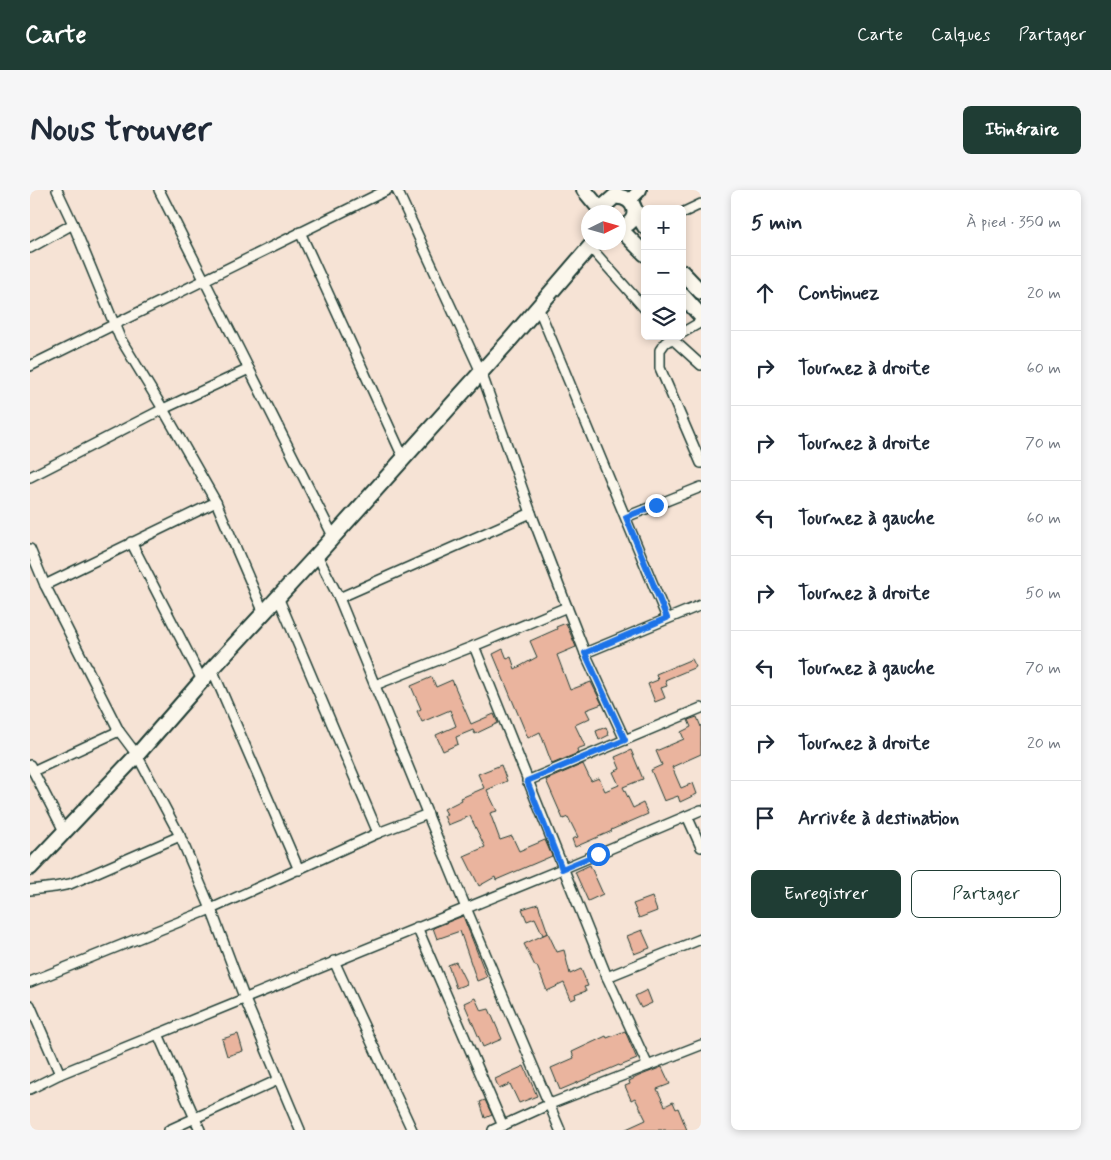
<!DOCTYPE html>
<html lang="fr">
<meta charset="utf-8">
<style>
:root{--surface:#fff;--page:#f6f6f7;--text:#1f2937;--muted:#747a83;--line:#e0e1e3;--accent:#1f3d34}
body{margin:0;font-family:Mynerve,sans-serif;background:var(--page);color:var(--text)}
.controls{position:absolute;right:15px;top:15px;display:grid;overflow:hidden;border-radius:8px;box-shadow:0 2px 8px #0003}
.controls button{width:45px;height:45px;display:grid;place-items:center;padding:0;border:0;border-bottom:1px solid var(--line);background:var(--surface);color:var(--text);font:25px sans-serif}
.compass{position:absolute;left:551px;top:15px;width:45px;height:45px;border-radius:50%;background:var(--surface);box-shadow:0 2px 8px #0003;rotate:85deg}
.stop{position:absolute;width:15px;height:15px;margin:-11px;border:4px solid #1a73e8;border-radius:50%;background:#fff}
.stop.end{background:#1a73e8;border-color:#fff;box-shadow:0 1px 5px #0008}
.list{margin:0;padding:0;list-style:none}
h2{display:flex;justify-content:space-between;align-items:center;height:65px;margin:0;padding:0 20px;font-size:21px}
h2 small{font-size:16px;font-weight:400;color:var(--muted)}
.list li{display:grid;grid-template-columns:32px 1fr auto;gap:15px;align-items:center;box-sizing:border-box;height:75px;padding:0 20px;border-top:1px solid var(--line)}
.list b{display:block;font-size:19px;white-space:nowrap}
.list em{font-size:16px;font-style:normal;color:var(--muted)}
.actions{display:flex;gap:10px;padding:15px 20px}
.actions a{flex:1;padding:11px 0;border:1px solid var(--accent);border-radius:8px;text-align:center;font-size:18px;color:var(--accent)}
.actions .main{background:var(--accent);color:#fff}
.icon{flex:none;width:28px;height:28px;fill:none;stroke:currentColor;stroke-width:2;stroke-linecap:round;stroke-linejoin:round}
.map{position:relative;flex:none;width:671px;height:940px;overflow:hidden;border-radius:8px}
header{display:flex;align-items:center;gap:30px;box-sizing:border-box;height:70px;padding:0 25px;background:var(--accent);color:#fff}
header strong{font-size:24px}
nav{display:flex;gap:28px;margin-inline-start:auto;font-size:18px}
.intro{display:flex;align-items:center;justify-content:space-between;box-sizing:border-box;height:120px;padding:0 30px}
h1{margin:0;font-size:35px}
.button{padding:12px 22px;border-radius:8px;background:var(--accent);color:#fff;font-size:18px;font-weight:700}
main{display:flex;gap:30px;padding:0 30px}
aside{flex:1;background:var(--surface);border-radius:8px;box-shadow:0 2px 8px #0003}
.map>svg:first-child{display:block}
</style>
<header>
<strong>Carte</strong>
<nav><a>Carte</a><a>Calques</a><a>Partager</a></nav>
</header>
<div class="intro"><h1>Nous trouver</h1><a class="button">Itinéraire</a></div>
<main>
<div class="map">
<svg width="671" height="940" viewBox="0 0 671 940">
<rect width="100%" height="100%" fill="#f6e3d5"/>
<filter id="ink" filterUnits="userSpaceOnUse"><feTurbulence type="fractalNoise" baseFrequency=".02" numOctaves="2"/><feDisplacementMap in="SourceGraphic" scale="10" xChannelSelector="R" yChannelSelector="G"/><feConvolveMatrix kernelMatrix="1 2 1 2 8 2 1 2 1" color-interpolation-filters="sRGB"/></filter>
<g filter="url(#ink)">
<g fill="#eab49e" stroke="#1f3d34">
<polygon points="536,433 546,457 527,465 540,500 561,492 572,514 556,520 560,528 545,535 555,556 547,559 548,563 522,574 510,542 498,548 463,464 473,459 477,469 481,467 485,479 507,467 500,451 527,439 526,437"/>
<polygon points="662,469 666,477 635,490 637,496 631,498 635,508 625,512 618,494 628,490 626,484"/>
<polygon points="402,487 406,497 422,490 441,534 464,524 468,533 445,544 443,540 426,547 428,554 413,561 406,545 426,536 420,520 392,532 387,521 391,519 381,496"/>
<polygon points="667,527 671,537 671,564 642,577 651,598 663,593 667,604 650,612 648,606 634,611 621,580 632,575 626,561 654,549 651,542 661,537 658,530"/>
<polygon points="576,537 579,545 569,550 566,541"/>
<polygon points="601,560 613,589 593,597 603,618 613,613 618,624 581,640 582,641 545,657 542,649 548,647 538,627 533,629 516,590 553,574 561,591 569,588 575,601 589,595 583,582 590,579 585,567"/>
<polygon points="471,575 477,591 457,600 467,621 460,623 470,650 482,646 489,661 515,650 522,666 466,690 465,687 449,696 434,666 455,657 440,626 418,635 414,626 417,624 414,619 432,610 431,608 454,598 448,584"/>
<polygon points="560,675 573,704 558,711 545,682"/>
<polygon points="622,707 627,721 609,728 603,714"/>
<polygon points="508,714 518,743 513,745 505,728 497,731 492,719"/>
<polygon points="433,726 457,787 447,791 430,741 407,749 403,738"/>
<polygon points="612,740 620,758 604,764 597,746"/>
<polygon points="518,743 527,762 534,760 540,784 551,779 558,796 554,797 556,801 545,805 546,808 541,810 534,793 517,801 507,776 505,776 494,754"/>
<polygon points="426,772 437,794 426,798 418,775"/>
<polygon points="617,800 622,813 611,818 605,806"/>
<polygon points="445,808 451,821 459,819 472,849 453,857 434,813"/>
<polygon points="595,841 607,869 590,876 589,875 530,900 521,878 544,868 542,862 576,846 577,848"/>
<polygon points="208,844 213,861 197,866 192,849"/>
<polygon points="494,876 507,906 489,913 480,894 469,899 465,889"/>
<polygon points="632,877 640,894 627,899 635,916 643,912 646,919 648,918 657,940 594,940 616,930 605,908 601,910 595,896 600,894 599,891 609,886"/>
<polygon points="455,910 462,925 455,928 450,912"/>
</g>
<g fill="none" stroke-linecap="round" stroke-linejoin="round">
<defs>
<g id="minor">
<polyline points="27,0 43,34 90,148 133,219 186,312 234,423"/>
<polyline points="129,0 303,346"/>
<polyline points="367,0 451,182 501,323 537,417 555,463 595,550"/>
<polyline points="652,23 671,14"/>
<polyline points="270,42 373,267"/>
<polyline points="560,57 615,119"/>
<polyline points="0,58 43,34"/>
<polyline points="508,117 637,428"/>
<polyline points="652,143 671,132"/>
<polyline points="639,146 671,175"/>
<polyline points="645,146 635,153 630,160 630,178 671,273"/>
<polyline points="0,176 357,0"/>
<polyline points="0,287 133,219 219,179"/>
<polyline points="596,327 671,297"/>
<polyline points="101,352 172,490"/>
<polyline points="0,359 15,395 89,541 107,565 150,646 181,719 214,807 270,940"/>
<polyline points="287,365 309,408 436,718 530,940"/>
<polyline points="15,395 186,312"/>
<polyline points="248,407 348,643"/>
<polyline points="309,408 501,323"/>
<polyline points="444,456 577,787 618,876"/>
<polyline points="555,463 671,415"/>
<polyline points="182,479 269,680"/>
<polyline points="345,495 444,456 537,417"/>
<polyline points="0,575 34,641"/>
<polyline points="3,581 89,541"/>
<polyline points="497,591 671,518"/>
<polyline points="657,626 671,657"/>
<polyline points="0,700 25,697 40,694 150,646"/>
<polyline points="387,737 473,936"/>
<polyline points="304,771 382,940"/>
<polyline points="577,787 671,749"/>
<polyline points="0,792 181,719 348,643 398,624"/>
<polyline points="0,815 30,884"/>
<polyline points="128,844 170,940"/>
<polyline points="0,899 30,884 532,679 671,620"/>
<polyline points="139,940 248,890"/>
<polyline points="463,940 520,914 671,855"/>
</g>
<polyline id="secondary" points="600,10 610,0"/>
<g id="primary">
<polyline points="554,0 569,18 574,21"/>
<polyline points="605,20 615,37"/>
<path d="M574,22L575,15L584,7C608,4 613,35 588,37"/>
<polyline points="589,38 615,64"/>
<polyline points="652,82 671,102"/>
<polyline points="652,105 671,126"/>
<polyline points="0,678 107,565 182,479 287,365 479,151 564,52"/>
</g>
</defs>
<use href="#minor" stroke="#1f3d34" stroke-width="12"/>
<use href="#secondary" stroke="#1f3d34" stroke-width="16"/>
<use href="#primary" stroke="#1f3d34" stroke-width="18"/>
<use href="#minor" stroke="#fbf7ec" stroke-width="9"/>
<use href="#secondary" stroke="#fbf7ec" stroke-width="12"/>
<use href="#primary" stroke="#fbf7ec" stroke-width="14"/>
</g>
</g>
<g fill="none" stroke-linecap="round" stroke-linejoin="round" filter="url(#ink)">
<polyline stroke="#1a73e8" stroke-width="6" points="568,664 532,679 497,591 595,550 555,463 637,428 596,327 626,315"/>
</g>
</svg>
<div class="controls">
<button>+</button>
<button>−</button>
<button><svg class="icon" aria-label="layers" viewBox="0 0 24 24"><path d="M12 4l9 5-9 5-9-5zM3 14l9 5 9-5"/></svg></button>
</div>
<svg class="compass" viewBox="-18 -18 36 36"><path d="M0-13l5 13h-10z" fill="#e53935"/><path d="M0 13l5-13h-10z" fill="#747a83"/></svg>
<div class="stop" style="left:568px;top:664px"></div>
<div class="stop end" style="left:626px;top:315px"></div>
</div>
<aside>
<h2>5 min<small>À pied · 350 m</small></h2>
<ul class="list">
<li><svg class="icon" aria-label="ahead" viewBox="0 0 24 24"><path d="M12 20V5M6 11l6-6 6 6"/></svg><div><b>Continuez</b></div><em>20 m</em></li>
<li><svg class="icon" aria-label="right" viewBox="0 0 24 24"><path d="M7 20v-9h11M14 6l5 5-5 5"/></svg><div><b>Tournez à droite</b></div><em>60 m</em></li>
<li><svg class="icon" aria-label="right" viewBox="0 0 24 24"><path d="M7 20v-9h11M14 6l5 5-5 5"/></svg><div><b>Tournez à droite</b></div><em>70 m</em></li>
<li><svg class="icon" aria-label="left" viewBox="0 0 24 24"><path d="M17 20v-9H6M10 6l-5 5 5 5"/></svg><div><b>Tournez à gauche</b></div><em>60 m</em></li>
<li><svg class="icon" aria-label="right" viewBox="0 0 24 24"><path d="M7 20v-9h11M14 6l5 5-5 5"/></svg><div><b>Tournez à droite</b></div><em>50 m</em></li>
<li><svg class="icon" aria-label="left" viewBox="0 0 24 24"><path d="M17 20v-9H6M10 6l-5 5 5 5"/></svg><div><b>Tournez à gauche</b></div><em>70 m</em></li>
<li><svg class="icon" aria-label="right" viewBox="0 0 24 24"><path d="M7 20v-9h11M14 6l5 5-5 5"/></svg><div><b>Tournez à droite</b></div><em>20 m</em></li>
<li><svg class="icon" aria-label="arrive" viewBox="0 0 24 24"><path d="M6 21V4h12l-3 4 3 4H6"/></svg><div><b>Arrivée à destination</b></div></li>
</ul>
<div class="actions"><a class="main">Enregistrer</a><a>Partager</a></div>
</aside>
</main>
